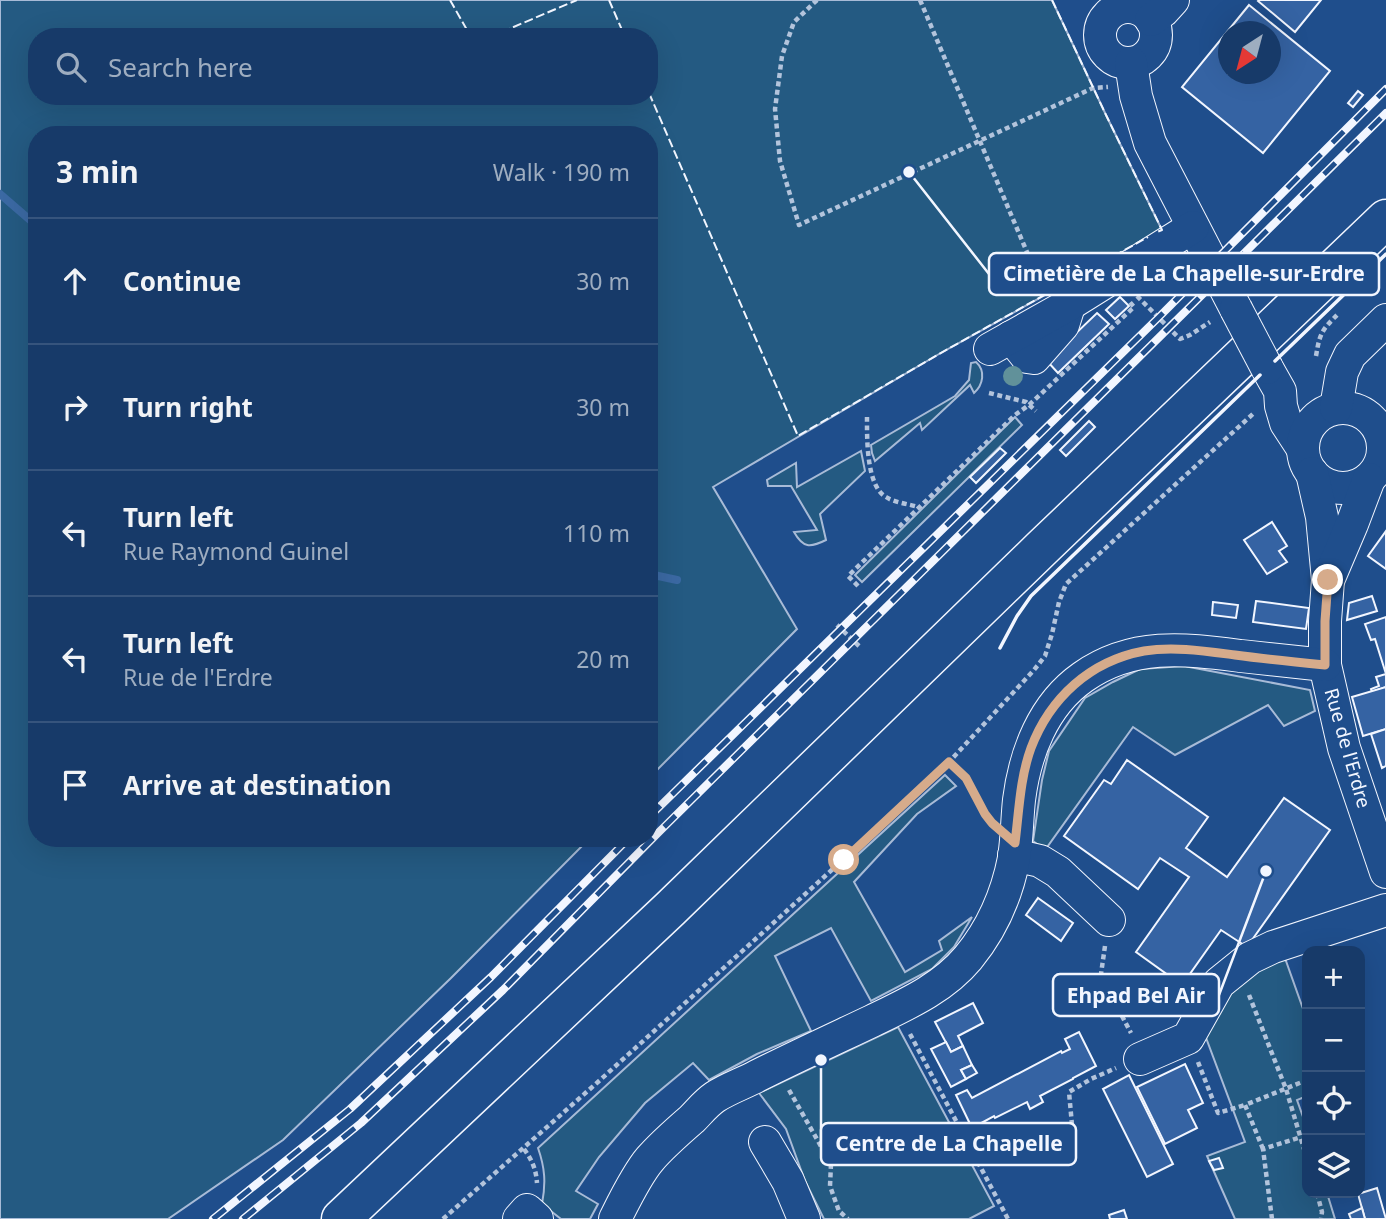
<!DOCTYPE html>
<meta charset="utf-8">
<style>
:root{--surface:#173a69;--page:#20416f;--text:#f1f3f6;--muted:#9eadc0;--line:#36547d}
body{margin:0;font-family:"Noto Sans",sans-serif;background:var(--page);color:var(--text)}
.controls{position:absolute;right:21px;bottom:21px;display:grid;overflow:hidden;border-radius:14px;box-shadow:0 7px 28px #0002}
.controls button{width:63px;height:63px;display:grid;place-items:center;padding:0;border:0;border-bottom:2px solid var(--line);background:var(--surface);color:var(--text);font:35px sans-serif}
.compass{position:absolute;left:1218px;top:21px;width:63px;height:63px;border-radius:50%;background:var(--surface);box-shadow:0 7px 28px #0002;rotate:216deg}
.stop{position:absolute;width:21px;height:21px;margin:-16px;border:5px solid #d6ab8b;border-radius:50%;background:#fff}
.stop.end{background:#d6ab8b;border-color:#fff;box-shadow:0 2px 7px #0008}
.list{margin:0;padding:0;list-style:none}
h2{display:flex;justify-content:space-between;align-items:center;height:91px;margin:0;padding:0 28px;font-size:30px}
h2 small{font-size:23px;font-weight:400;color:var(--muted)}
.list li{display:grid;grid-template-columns:46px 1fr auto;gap:21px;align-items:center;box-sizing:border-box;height:126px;padding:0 28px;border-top:2px solid var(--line)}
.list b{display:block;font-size:26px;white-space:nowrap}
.list p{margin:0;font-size:23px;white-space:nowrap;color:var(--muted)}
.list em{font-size:23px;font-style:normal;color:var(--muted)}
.icon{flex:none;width:38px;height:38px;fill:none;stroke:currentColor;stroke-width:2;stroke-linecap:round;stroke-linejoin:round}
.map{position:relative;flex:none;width:1386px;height:1219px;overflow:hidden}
.search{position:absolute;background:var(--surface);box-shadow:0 7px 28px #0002;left:28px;top:28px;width:630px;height:77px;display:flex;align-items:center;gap:18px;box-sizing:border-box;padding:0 24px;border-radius:28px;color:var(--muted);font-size:26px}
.panel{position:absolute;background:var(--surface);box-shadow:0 7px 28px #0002;left:28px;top:126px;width:630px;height:721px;border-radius:28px}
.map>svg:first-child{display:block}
</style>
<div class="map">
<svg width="1386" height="1219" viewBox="0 0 1386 1219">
<rect width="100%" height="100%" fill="#1f4e8c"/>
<g fill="#245a82" stroke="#a8bbd7" stroke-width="2" fill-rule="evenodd">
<path d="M0,0H1052L1106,115L1162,230L939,354L713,487L797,629L649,778V135H37V838H590L451,978L283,1140L168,1219H0ZM37,37H649V96H37Z"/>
<path d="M976,362C986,371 983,385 974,393L970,385L922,430L920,423L875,461L872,453L871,445L955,396L969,380L971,363Z"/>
<polygon points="1015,417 1022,425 862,582 855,575"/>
<path d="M861,451L865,471L820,514L826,540C810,548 803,548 794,532L817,530L791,486H768L767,480L796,463L797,487Z"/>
<polygon points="1184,666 1310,690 1315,711 1284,726 1268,705 1175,755 1133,727 1045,850 1033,841 1042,780 1049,751 1085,698 1113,682 1140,669"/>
<path d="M945,775L956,786L917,814L854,882L905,972L942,950L939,941L972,917L954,947L932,969L871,1001L831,928L775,956L811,1031L757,1054L709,1080L693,1063L645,1103L599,1157L576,1191L598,1204L590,1219H561L542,1204C546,1183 545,1168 538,1148Z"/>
<polygon points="1273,947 1286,961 1307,1020 1307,1096 1297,1100 1307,1128 1307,1193 1327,1193 1335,1219 1235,1219 1207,1156 1245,1142 1199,1019"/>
<polygon points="898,1027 994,1206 969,1219 824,1219 805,1181 786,1129 759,1093"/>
</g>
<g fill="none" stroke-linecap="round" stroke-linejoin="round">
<g stroke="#3b69a3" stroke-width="8">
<polyline points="0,194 37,226"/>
<polyline points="649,574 677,580"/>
</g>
</g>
<g fill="#3563a3" stroke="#f2f6ff" stroke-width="2" fill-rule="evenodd">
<polygon points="1259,0 1321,0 1295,32 1258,1"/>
<path d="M1249,5L1330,71L1263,153L1182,87ZM1228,32H1270V74H1228Z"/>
<polygon points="1358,91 1363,95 1353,107 1348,103"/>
<polygon points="1120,297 1129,306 1115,319 1106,310"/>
<polygon points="1097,313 1109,324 1058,373 1047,361"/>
<polygon points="1089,421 1095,427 1066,456 1060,450"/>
<polygon points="1000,448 1006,453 976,483 970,477"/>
<polygon points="1272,522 1287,546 1279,551 1287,562 1267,574 1244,540"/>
<polygon points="1386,531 1386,569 1368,556"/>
<polygon points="1372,596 1377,611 1347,620 1349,603"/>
<polygon points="1256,601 1309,608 1306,629 1253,622"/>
<polygon points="1213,602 1238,605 1236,618 1212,615"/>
<polygon points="1386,617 1386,687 1372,692 1371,689 1379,686 1376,677 1386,674 1375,639 1371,640 1365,624"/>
<polygon points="1386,687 1386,729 1363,736 1352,697"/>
<polygon points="1386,729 1386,766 1382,768 1371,734"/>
<polygon points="1127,760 1208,817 1186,848 1227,877 1284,798 1330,830 1247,947 1221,930 1182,985 1136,952 1189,877 1160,858 1138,889 1064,836 1104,780 1111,784"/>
<polygon points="1038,898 1073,923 1061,941 1026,915"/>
<polygon points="973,1003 983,1023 958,1036 963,1046 951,1052 935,1022"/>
<polygon points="1079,1032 1096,1066 1073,1078 1073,1079 1040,1096 1043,1102 1030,1109 1027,1102 995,1118 994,1116 972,1128 956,1095 967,1090 972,1098 1061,1051 1062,1053 1070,1049 1065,1039"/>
<polygon points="946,1042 951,1052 963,1046 972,1065 961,1070 966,1079 951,1087 931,1049"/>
<polygon points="1185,1064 1203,1103 1188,1110 1197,1128 1165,1144 1137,1087"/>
<polygon points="972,1065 977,1073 966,1079 961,1070"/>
<polygon points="1129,1075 1173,1164 1147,1177 1103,1089"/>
<polygon points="1219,1158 1223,1168 1214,1170 1209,1161"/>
<polygon points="1377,1188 1386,1219 1365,1219 1358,1194"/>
<polygon points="1362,1208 1365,1219 1351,1219 1349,1214"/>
<polygon points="1124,1210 1127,1219 1110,1219 1109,1215"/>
</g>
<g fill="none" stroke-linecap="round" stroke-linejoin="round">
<defs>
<g id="minor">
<circle cx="1128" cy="35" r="28"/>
<polyline points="1151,20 1163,11 1173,0"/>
<polyline points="1131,63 1136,96 1150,143 1236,309"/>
<polyline points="1011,337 1027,357 1034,358 1063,325 1069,306"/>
<polyline points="990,349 1070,304 1193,227"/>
<polyline points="1267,368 1280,391 1281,406 1286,423 1303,449"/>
<circle cx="1343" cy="448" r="40"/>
<polyline points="1336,408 1342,372 1350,355 1386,320"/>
<polyline points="1312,473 1322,517 1328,580 1325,621 1325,665 1344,748 1386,872"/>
<polyline points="1329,578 1352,524 1369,479"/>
<polyline points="1014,855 1040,861 1058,872 1109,920"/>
<polyline points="1140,1059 1188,1038 1219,983 1250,958 1273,947 1386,910"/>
<polyline points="765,1142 788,1181 804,1219"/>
<polyline points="519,1219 527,1210 537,1219"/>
<path d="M615,1219C624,1201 637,1174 650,1159C662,1145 677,1132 692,1119C699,1112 706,1103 715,1097C727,1089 744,1083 757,1076C795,1057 834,1039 872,1021C907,1004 943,988 968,958C992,929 1007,894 1014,858C1017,839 1017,819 1019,800C1025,753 1043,705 1083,677C1133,642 1185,649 1241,656C1269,659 1297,662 1325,665"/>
</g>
<polyline id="major" points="341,1219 670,909 1042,548 1386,219"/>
</defs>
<use href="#minor" stroke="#f2f6ff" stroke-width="34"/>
<use href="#major" stroke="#f2f6ff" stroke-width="41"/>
<g stroke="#b3c4dc" stroke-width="4.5" stroke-dasharray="5 3.5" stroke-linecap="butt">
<polyline points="817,0 794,22 782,56 775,109 780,161 799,225 1093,88 1108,87"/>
<polyline points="920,0 1035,271"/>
<polyline points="1137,296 1180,339 1190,335 1210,322"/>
<path d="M1316,356C1320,332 1322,330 1339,313"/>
<polyline points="989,393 1026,402 1036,411"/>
<path d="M867,417C867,437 866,486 886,497C895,503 909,504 918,507"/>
<polyline points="858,586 848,576 1015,415 1029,405 1134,307 1129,301"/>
<polyline points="837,625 859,646"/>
<polyline points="949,762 966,778 988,818"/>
<polyline points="1105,946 1100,981 1114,1001 1131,1033"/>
<polyline points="1249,995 1286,1089 1307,1159"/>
<polyline points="910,1034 1008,1219"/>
<polyline points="1198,1062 1218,1113 1245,1105"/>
<polyline points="789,1090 831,1164 830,1186 839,1211 848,1219"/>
<polyline points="1072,1125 1069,1092 1091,1079 1116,1068"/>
<path d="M524,1149C532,1160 536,1169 537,1183"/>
<polyline points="1263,1149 1245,1105 1307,1080"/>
<polyline points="1317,1193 1322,1212 1321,1219"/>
<polyline points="443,1219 599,1081 899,809 949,762 1034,670 1045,656 1052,634 1059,602 1066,584 1254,413"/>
<polyline points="1272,1219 1263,1149 1301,1137"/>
</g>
<use href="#minor" stroke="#1f4e8c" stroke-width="32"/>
<use href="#major" stroke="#1f4e8c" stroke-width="38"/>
<defs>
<g id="rail">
<polyline points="649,817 1158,318 1386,89"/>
<polyline points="213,1219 350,1109 491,977 629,838"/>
<polyline points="243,1219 361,1123 503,990 660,831 1386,113"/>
</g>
</defs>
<use href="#rail" stroke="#f2f6ff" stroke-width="8"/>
<use href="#rail" stroke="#1f4e8c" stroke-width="5" stroke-dasharray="16" stroke-linecap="butt"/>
<defs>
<polyline id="minor-bridge" points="1236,309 1267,368"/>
</defs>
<use href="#minor-bridge" stroke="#f2f6ff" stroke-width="34" stroke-linecap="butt"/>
<use href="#minor-bridge" stroke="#1f4e8c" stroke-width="32"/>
<g stroke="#f2f6ff" stroke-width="2" stroke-dasharray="9 3.5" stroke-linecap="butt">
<polyline points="450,0 471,37"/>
<polyline points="609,0 625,37"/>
<polyline points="1052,0 1106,115 1162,230 1157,232"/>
<polyline points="490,37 577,0"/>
<polyline points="649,93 798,436 939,354 1148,237"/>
</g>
<g stroke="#f2f6ff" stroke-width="3.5">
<polyline points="1275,361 1386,254"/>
<polyline points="1000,648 1017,616 1031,596 1260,375"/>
</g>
</g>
<circle fill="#61919a" cx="1013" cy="376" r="10"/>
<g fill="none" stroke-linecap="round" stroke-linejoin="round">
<path stroke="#d6ab8b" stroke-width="9" d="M844,860L949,762L966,778L985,814L992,823L1015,843C1019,811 1020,778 1031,748C1050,698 1090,661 1144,651C1173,646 1205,651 1235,655C1265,659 1295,662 1325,665V621L1328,580"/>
</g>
<g text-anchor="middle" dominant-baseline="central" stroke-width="5" stroke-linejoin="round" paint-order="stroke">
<g font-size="19" fill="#f2f6ff" stroke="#1f4e8c">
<text transform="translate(1348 748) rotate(74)">Rue de l'Erdre</text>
</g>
</g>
<path fill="none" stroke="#f2f6ff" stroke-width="2.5" d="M909 172L989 274M1266 871L1219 995M821 1060L821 1144"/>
<g fill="#f2f6ff" stroke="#1f4e8c" stroke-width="2.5">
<circle cx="909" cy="172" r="7"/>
<circle cx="1266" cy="871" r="7"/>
<circle cx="821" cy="1060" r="7"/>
</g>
<g fill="#1f4e8c" stroke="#f2f6ff" stroke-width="2.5">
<rect x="989" y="253" width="390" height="42" rx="7"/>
<rect x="1053" y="974" width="166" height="42" rx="7"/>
<rect x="821" y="1123" width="255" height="42" rx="7"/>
</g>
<g font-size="21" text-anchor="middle" font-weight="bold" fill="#f2f6ff">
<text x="1184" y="281">Cimetière de La Chapelle-sur-Erdre</text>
<text x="1136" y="1003">Ehpad Bel Air</text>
<text x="949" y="1151">Centre de La Chapelle</text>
</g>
</svg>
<div class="controls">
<button>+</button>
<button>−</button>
<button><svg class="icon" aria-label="locate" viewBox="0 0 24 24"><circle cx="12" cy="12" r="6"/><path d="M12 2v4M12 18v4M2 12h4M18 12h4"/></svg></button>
<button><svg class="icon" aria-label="layers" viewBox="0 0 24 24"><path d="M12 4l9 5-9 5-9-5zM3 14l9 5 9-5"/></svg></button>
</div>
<svg class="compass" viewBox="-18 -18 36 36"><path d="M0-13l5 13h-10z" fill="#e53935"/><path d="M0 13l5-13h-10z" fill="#9eadc0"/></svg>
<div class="stop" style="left:844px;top:860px"></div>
<div class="stop end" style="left:1328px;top:580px"></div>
<div class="search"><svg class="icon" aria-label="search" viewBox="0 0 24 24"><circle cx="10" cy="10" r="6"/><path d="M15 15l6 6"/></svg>Search here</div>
<section class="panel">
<h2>3 min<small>Walk · 190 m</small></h2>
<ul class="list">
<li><svg class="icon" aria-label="ahead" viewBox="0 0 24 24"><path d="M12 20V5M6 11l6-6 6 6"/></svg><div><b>Continue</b></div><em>30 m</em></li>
<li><svg class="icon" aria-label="right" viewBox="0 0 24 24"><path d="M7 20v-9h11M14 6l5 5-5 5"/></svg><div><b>Turn right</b></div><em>30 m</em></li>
<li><svg class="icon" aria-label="left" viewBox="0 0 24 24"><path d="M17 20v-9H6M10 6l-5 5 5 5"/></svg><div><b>Turn left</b><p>Rue Raymond Guinel</p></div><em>110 m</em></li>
<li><svg class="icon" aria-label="left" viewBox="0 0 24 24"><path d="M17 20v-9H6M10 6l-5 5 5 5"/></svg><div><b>Turn left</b><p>Rue de l'Erdre</p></div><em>20 m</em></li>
<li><svg class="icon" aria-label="arrive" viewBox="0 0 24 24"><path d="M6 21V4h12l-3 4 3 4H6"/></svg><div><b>Arrive at destination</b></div></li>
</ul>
</section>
</div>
